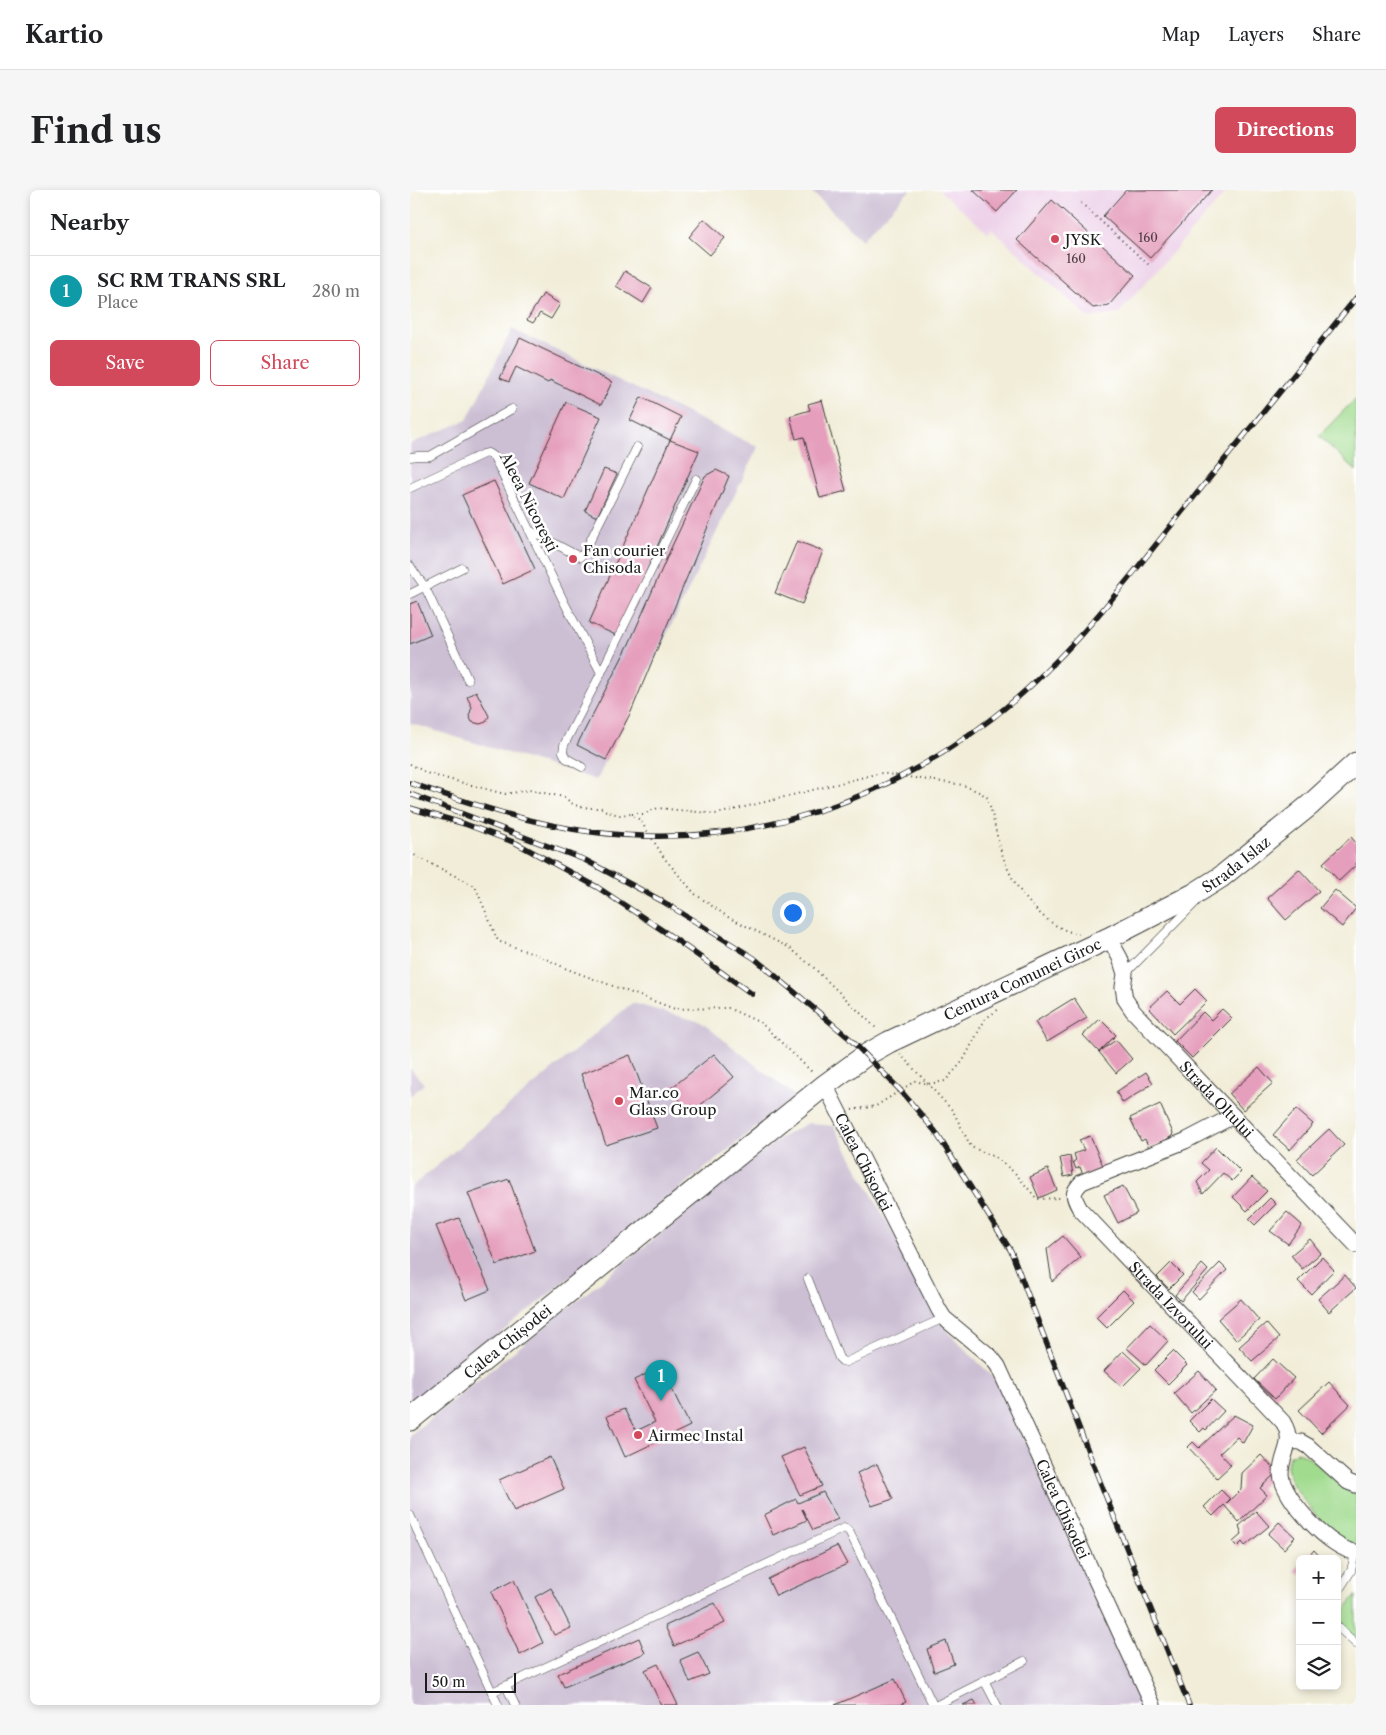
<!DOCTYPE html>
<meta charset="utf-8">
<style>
:root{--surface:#fff;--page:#f6f6f6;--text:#202124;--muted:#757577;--line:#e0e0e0;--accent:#d1495b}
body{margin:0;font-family:"Libre Caslon Text",serif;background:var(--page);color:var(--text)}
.controls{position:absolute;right:15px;bottom:15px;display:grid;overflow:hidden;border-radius:8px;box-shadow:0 2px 8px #0003}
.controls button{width:45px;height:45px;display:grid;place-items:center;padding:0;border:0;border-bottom:1px solid var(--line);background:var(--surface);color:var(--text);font:25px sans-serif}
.scale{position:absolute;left:15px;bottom:12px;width:91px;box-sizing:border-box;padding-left:5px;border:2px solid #1c1c1c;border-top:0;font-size:14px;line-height:18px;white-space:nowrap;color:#1c1c1c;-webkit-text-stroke:4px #fff;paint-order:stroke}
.you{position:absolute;left:382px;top:722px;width:18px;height:18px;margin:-12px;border:4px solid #fff;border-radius:50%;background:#1a73e8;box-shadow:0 0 0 8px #1a73e833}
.badge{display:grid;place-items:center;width:32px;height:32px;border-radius:50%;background:var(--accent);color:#fff;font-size:16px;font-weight:700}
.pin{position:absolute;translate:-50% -41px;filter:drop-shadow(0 1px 2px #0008)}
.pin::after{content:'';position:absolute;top:26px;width:18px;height:15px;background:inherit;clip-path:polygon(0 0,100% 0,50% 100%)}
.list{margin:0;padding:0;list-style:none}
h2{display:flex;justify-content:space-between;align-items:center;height:65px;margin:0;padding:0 20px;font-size:21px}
h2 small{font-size:16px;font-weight:400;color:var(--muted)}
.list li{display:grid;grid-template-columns:32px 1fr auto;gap:15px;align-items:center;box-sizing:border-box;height:70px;padding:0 20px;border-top:1px solid var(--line)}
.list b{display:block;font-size:19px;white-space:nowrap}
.list p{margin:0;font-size:16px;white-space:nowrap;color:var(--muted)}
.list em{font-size:16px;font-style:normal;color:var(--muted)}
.actions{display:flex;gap:10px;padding:15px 20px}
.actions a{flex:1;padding:11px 0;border:1px solid var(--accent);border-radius:8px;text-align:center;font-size:18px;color:var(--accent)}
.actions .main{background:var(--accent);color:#fff}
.icon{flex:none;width:28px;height:28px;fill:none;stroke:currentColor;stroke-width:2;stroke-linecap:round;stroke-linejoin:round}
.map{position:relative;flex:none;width:946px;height:1515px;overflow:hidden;border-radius:8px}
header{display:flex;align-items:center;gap:30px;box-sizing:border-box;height:70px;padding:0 25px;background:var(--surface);border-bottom:1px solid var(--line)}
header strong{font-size:24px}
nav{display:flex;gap:28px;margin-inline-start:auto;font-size:18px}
.intro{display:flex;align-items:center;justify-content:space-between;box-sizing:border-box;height:120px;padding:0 30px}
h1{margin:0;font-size:35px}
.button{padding:12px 22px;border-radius:8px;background:var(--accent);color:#fff;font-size:18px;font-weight:700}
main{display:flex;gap:30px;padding:0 30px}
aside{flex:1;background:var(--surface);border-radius:8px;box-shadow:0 2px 8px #0003}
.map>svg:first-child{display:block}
</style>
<header>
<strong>Kartio</strong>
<nav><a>Map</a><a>Layers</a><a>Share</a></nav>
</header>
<div class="intro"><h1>Find us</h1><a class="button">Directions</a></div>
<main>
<aside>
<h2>Nearby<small></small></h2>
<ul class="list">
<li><span class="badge" style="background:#0f9aa8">1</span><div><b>SC RM TRANS SRL</b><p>Place</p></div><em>280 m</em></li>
</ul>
<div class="actions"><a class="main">Save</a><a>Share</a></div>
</aside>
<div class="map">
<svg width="946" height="1515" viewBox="0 0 946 1515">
<rect width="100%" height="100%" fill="#fff"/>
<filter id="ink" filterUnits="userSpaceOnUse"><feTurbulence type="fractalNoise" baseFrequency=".02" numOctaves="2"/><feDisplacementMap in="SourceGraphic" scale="10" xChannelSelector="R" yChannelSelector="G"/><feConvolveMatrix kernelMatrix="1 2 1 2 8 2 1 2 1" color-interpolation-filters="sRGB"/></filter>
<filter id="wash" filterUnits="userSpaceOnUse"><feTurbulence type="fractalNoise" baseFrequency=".0096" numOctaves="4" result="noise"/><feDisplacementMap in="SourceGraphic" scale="20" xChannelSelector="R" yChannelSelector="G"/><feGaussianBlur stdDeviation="1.12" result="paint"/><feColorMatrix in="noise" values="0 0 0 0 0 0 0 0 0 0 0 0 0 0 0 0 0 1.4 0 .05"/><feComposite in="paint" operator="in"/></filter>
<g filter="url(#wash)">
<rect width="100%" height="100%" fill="#f1edd8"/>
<polygon fill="#edd1e9" points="529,0 818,0 708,124 679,128 582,39 578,43"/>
<g fill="#ccbfd4">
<polygon points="404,0 500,0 452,50 402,2"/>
<polygon points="102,139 348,257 186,590 0,533 0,254 57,230"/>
<polygon points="222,813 291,832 385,906 0,1216 0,998"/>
<polygon points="0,878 14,894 0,906"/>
<polygon points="398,933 424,936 538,1142 589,1193 735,1515 0,1515 0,1245 368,949"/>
</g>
<g fill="#a0db8e" stroke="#5e7c55">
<polygon points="946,208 946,281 909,246"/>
<polygon points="888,1262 896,1265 938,1301 946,1303 946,1360 922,1346 884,1297 879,1287 877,1276 879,1266"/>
<polygon points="946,1405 946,1449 927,1430"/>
</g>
<g id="blocks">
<g fill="#e59ebc">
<polygon points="563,0 607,0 587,22"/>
<polygon points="716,0 802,0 740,68 693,26"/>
<polygon points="642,10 725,85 699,115 683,118 607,50"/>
<polygon points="294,29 315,48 300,65 279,47"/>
<polygon points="215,81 242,98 233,113 206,96"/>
<polygon points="133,104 150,114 141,129 130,123 123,133 117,130"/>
<polygon points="110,148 202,192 191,215 140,190 138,193 106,177 99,192 90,188"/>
<polygon points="231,207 271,227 260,250 220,230"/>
<polygon points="412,210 436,301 410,308 394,247 386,249 380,226 400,220 398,214"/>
<polygon points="156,212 191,227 154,309 119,293"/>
<polygon points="260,250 289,261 208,446 179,433"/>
<polygon points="194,279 207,284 187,327 175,321"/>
<polygon points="306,280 319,286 221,522 196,570 167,555 219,454 262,356 295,286"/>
<polygon points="84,291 125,379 93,394 52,305"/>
<polygon points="387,351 413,361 392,414 365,403"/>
<polygon points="7,411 21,445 0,454 0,414"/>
<polygon points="66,501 79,526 76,532 70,534 62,532 59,526 62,517 57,507"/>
<polygon points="941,647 946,653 946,675 929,691 913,673"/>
<polygon points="889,679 909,701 876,730 857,708"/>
<polygon points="925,700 946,718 932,737 910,718"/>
<polygon points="785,799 797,811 763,844 739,818 757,801 770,814"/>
<polygon points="664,808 677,828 637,852 625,832"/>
<polygon points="812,819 822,828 782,868 765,851 793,822 801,830"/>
<polygon points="690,829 706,845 689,862 673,845"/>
<polygon points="706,850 722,869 706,883 689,862"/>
<polygon points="304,864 324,887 281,923 260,899"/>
<polygon points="220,865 247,938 196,955 171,884"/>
<polygon points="849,877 863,893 833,920 819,904"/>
<polygon points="736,882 743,893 713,913 706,902"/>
<polygon points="750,914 763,943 762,946 757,949 756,953 739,958 735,949 731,951 720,928"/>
<polygon points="886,919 903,934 880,960 863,945"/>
<polygon points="919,939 934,955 902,985 887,969"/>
<polygon points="680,946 694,978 674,987 670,977 666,979 663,972 666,970 664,964 674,960 669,950"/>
<polygon points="806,957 831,982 822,991 813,983 793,1004 787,992 799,980 791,973"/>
<polygon points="660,966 663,985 654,987 650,968"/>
<polygon points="638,979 647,1000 629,1008 620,987"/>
<polygon points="842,987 857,1001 837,1021 823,1007"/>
<polygon points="99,989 125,1061 87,1075 58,1003"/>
<polygon points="713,996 727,1023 708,1033 694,1005"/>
<polygon points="860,1008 866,1014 845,1035 839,1029"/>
<polygon points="877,1022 892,1035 878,1054 860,1041"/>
<polygon points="49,1028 80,1100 56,1110 26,1036"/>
<polygon points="653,1046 671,1067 642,1092 637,1059"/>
<polygon points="900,1049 911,1063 892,1079 881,1065"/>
<polygon points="912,1067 924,1080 901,1104 888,1091"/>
<polygon points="761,1073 773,1085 759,1099 747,1087"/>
<polygon points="810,1073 817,1080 789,1109 782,1102"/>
<polygon points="792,1074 798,1080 771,1111 765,1105"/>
<polygon points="935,1085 946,1098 919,1122 908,1109"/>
<polygon points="713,1100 724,1111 697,1138 686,1127"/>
<polygon points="831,1109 849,1130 826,1150 808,1129"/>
<polygon points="856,1133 869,1148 842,1171 829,1157"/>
<polygon points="740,1134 758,1151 736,1175 717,1158"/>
<polygon points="713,1161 731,1178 712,1197 694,1181"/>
<polygon points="763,1161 777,1175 758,1194 744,1180"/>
<polygon points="863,1169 884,1188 865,1209 844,1189"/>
<polygon points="251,1177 280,1236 215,1267 197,1226 214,1219 226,1241 245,1232 224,1190"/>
<polygon points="789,1181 806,1200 781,1223 764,1203"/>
<polygon points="919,1192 940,1215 911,1243 889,1220"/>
<polygon points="801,1209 814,1221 796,1240 794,1238 790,1242 779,1231"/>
<polygon points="824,1225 843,1235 833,1253 827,1247 810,1263 821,1275 807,1288 778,1257 783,1252 789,1258"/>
<polygon points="394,1257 412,1296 390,1305 371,1267"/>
<polygon points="851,1265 867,1282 850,1298 857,1305 829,1332 814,1315 803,1326 794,1317 811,1300 820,1309 816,1314 831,1299 832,1283"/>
<polygon points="140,1267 154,1299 104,1321 89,1290"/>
<polygon points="467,1274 483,1309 462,1316 447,1283"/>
<polygon points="413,1302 428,1329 403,1340 392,1319 397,1330 363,1345 354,1325 386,1309 388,1313"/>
<polygon points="846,1321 859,1336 835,1356 832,1352 827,1357 823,1352 832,1344 829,1336"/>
<polygon points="869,1332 885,1347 874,1359 858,1344"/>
<polygon points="427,1356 437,1374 366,1406 358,1389"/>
<polygon points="904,1360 912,1369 896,1369"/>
<polygon points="890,1375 890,1385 885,1380"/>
<polygon points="104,1390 133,1453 110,1465 81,1402"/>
<polygon points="141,1398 161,1438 144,1445 125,1407"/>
<polygon points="305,1413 315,1433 264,1456 255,1436"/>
<polygon points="229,1448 235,1463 154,1497 148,1484"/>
<polygon points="536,1451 544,1474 524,1482 517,1459"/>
<polygon points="288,1462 299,1484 280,1492 270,1470"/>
<polygon points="248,1474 268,1515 251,1515 235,1480"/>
<polygon points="485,1489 496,1512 489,1515 425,1515"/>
<polygon points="564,1510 567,1515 553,1515"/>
</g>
</g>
</g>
<g filter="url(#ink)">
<use href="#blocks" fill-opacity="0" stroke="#3c3b38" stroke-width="1"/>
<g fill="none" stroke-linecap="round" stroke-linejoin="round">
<defs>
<g id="lane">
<polyline points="0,267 8,266 20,266 102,219"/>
<polyline points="0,298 73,264 78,263 84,267 154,412 191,483"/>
<polyline points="119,340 170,367 174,363 227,257"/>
<polyline points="0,376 15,397 58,490"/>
<polyline points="0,404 52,378"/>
<polyline points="172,577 156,568 153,562 154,555 191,483 286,289"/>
<polyline points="715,784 787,711"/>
<polyline points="398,1089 429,1168 432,1171 436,1172 534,1128"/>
<polyline points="0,1325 88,1515"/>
<polyline points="927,1403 941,1381 945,1362"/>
<polyline points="927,1436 946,1454"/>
<polyline points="574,1490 587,1515"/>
<polyline points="96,1496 105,1515"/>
<polyline points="82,1502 434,1338 439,1341 523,1515"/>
<polyline points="527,1515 614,1471"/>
</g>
<g id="street">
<path id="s1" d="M699,748L710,768L715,784L713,797L715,809L723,821L946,1055"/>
<path id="s2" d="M415,895L529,1120L534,1128L581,1167L588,1176L743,1515"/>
<path id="s3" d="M823,926L775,951L672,992C661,1003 663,1006 670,1019L873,1232C886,1254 871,1262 871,1284C872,1308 922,1361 946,1362"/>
<polyline points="879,1251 891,1252 898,1256 938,1292 946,1295"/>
</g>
<g id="secondary">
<path id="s4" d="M0,1230L415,895L456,865L479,852L699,748L784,704L811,687L900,615L946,573"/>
</g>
</defs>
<use href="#lane" stroke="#3c3b38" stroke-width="9"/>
<use href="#street" stroke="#3c3b38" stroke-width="17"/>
<use href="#secondary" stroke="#3c3b38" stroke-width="23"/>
<g stroke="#3c3b38" stroke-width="2" stroke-dasharray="1 4" stroke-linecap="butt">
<polyline points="671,13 740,76"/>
<polyline points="0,574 19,584 95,604 119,600 154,607 164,615 180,618 191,618 198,622 209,625 221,624 230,630 255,669 285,704 318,727 380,758 404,778 468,840"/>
<path d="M222,624H233L248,618L307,624L470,583L553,595L571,603L578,608C584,629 587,652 595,672C606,702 636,739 669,744"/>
<polyline points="0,663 65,696 88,751 132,767 157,779 265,819 318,818 351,833 403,883"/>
<polyline points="490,864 543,921 561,957 585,967 605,983 627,1009 651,1008"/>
<polyline points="442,920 466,916 505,891 518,894 535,891 553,871 575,829 589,819"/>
</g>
<use href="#lane" stroke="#fff" stroke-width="8"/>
<use href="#street" stroke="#fff" stroke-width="15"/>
<use href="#secondary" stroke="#fff" stroke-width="21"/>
<defs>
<g id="rail">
<path d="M0,593C59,613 120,634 182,642C339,662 488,610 607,508C669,454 720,387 771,323C830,251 888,180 946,108"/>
<polyline points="0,604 175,670 252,711 344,768 439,848 490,900 525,941 601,1061 683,1274 779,1515"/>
<polyline points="0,618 55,634 106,653 187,697 255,742 342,804"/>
</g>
</defs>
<use href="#rail" stroke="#1c1c1c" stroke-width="5.5"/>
<use href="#rail" stroke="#fff" stroke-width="4" stroke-dasharray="11" stroke-linecap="butt"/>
</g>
</g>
<g fill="#d1495b" stroke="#fff" stroke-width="2">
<circle cx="645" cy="49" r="5"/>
<circle cx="163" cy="369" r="5"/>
<circle cx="209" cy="911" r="5"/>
<circle cx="228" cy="1245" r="5"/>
</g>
<g text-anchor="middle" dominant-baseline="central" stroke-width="5" stroke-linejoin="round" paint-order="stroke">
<g font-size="12" fill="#4e3c44">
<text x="738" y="47">160</text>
<text x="666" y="68">160</text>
</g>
<g font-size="15" fill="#1c1c1c" stroke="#fff" text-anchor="start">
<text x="655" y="49">JYSK</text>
<text x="173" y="360">Fan courier<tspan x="173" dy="17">Chisoda</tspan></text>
<text x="219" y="902">Mar.co<tspan x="219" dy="17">Glass Group</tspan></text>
<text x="238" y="1245">Airmec Instal</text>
</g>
<g font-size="15" fill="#1c1c1c" stroke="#fff">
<text transform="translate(119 312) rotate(63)">Aleea Nicorești</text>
<text stroke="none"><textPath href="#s4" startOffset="1001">Strada Islaz</textPath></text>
<text stroke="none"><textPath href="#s4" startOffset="758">Centura Comunei Giroc</textPath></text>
<text stroke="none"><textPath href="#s1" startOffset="201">Strada Oltului</textPath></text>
<text stroke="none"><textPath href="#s2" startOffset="86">Calea Chișodei</textPath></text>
<text stroke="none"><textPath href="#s3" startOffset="328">Strada Izvorului</textPath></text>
<text stroke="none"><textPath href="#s4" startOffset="125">Calea Chișodei</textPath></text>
<text stroke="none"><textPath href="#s2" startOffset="491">Calea Chișodei</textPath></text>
</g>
</g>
</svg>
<div class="controls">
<button>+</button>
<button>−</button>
<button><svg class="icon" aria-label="layers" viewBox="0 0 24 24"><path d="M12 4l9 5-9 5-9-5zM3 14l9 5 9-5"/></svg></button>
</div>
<div class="scale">50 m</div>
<div class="you"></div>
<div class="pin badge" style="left:251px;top:1211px;background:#0f9aa8">1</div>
</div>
</main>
